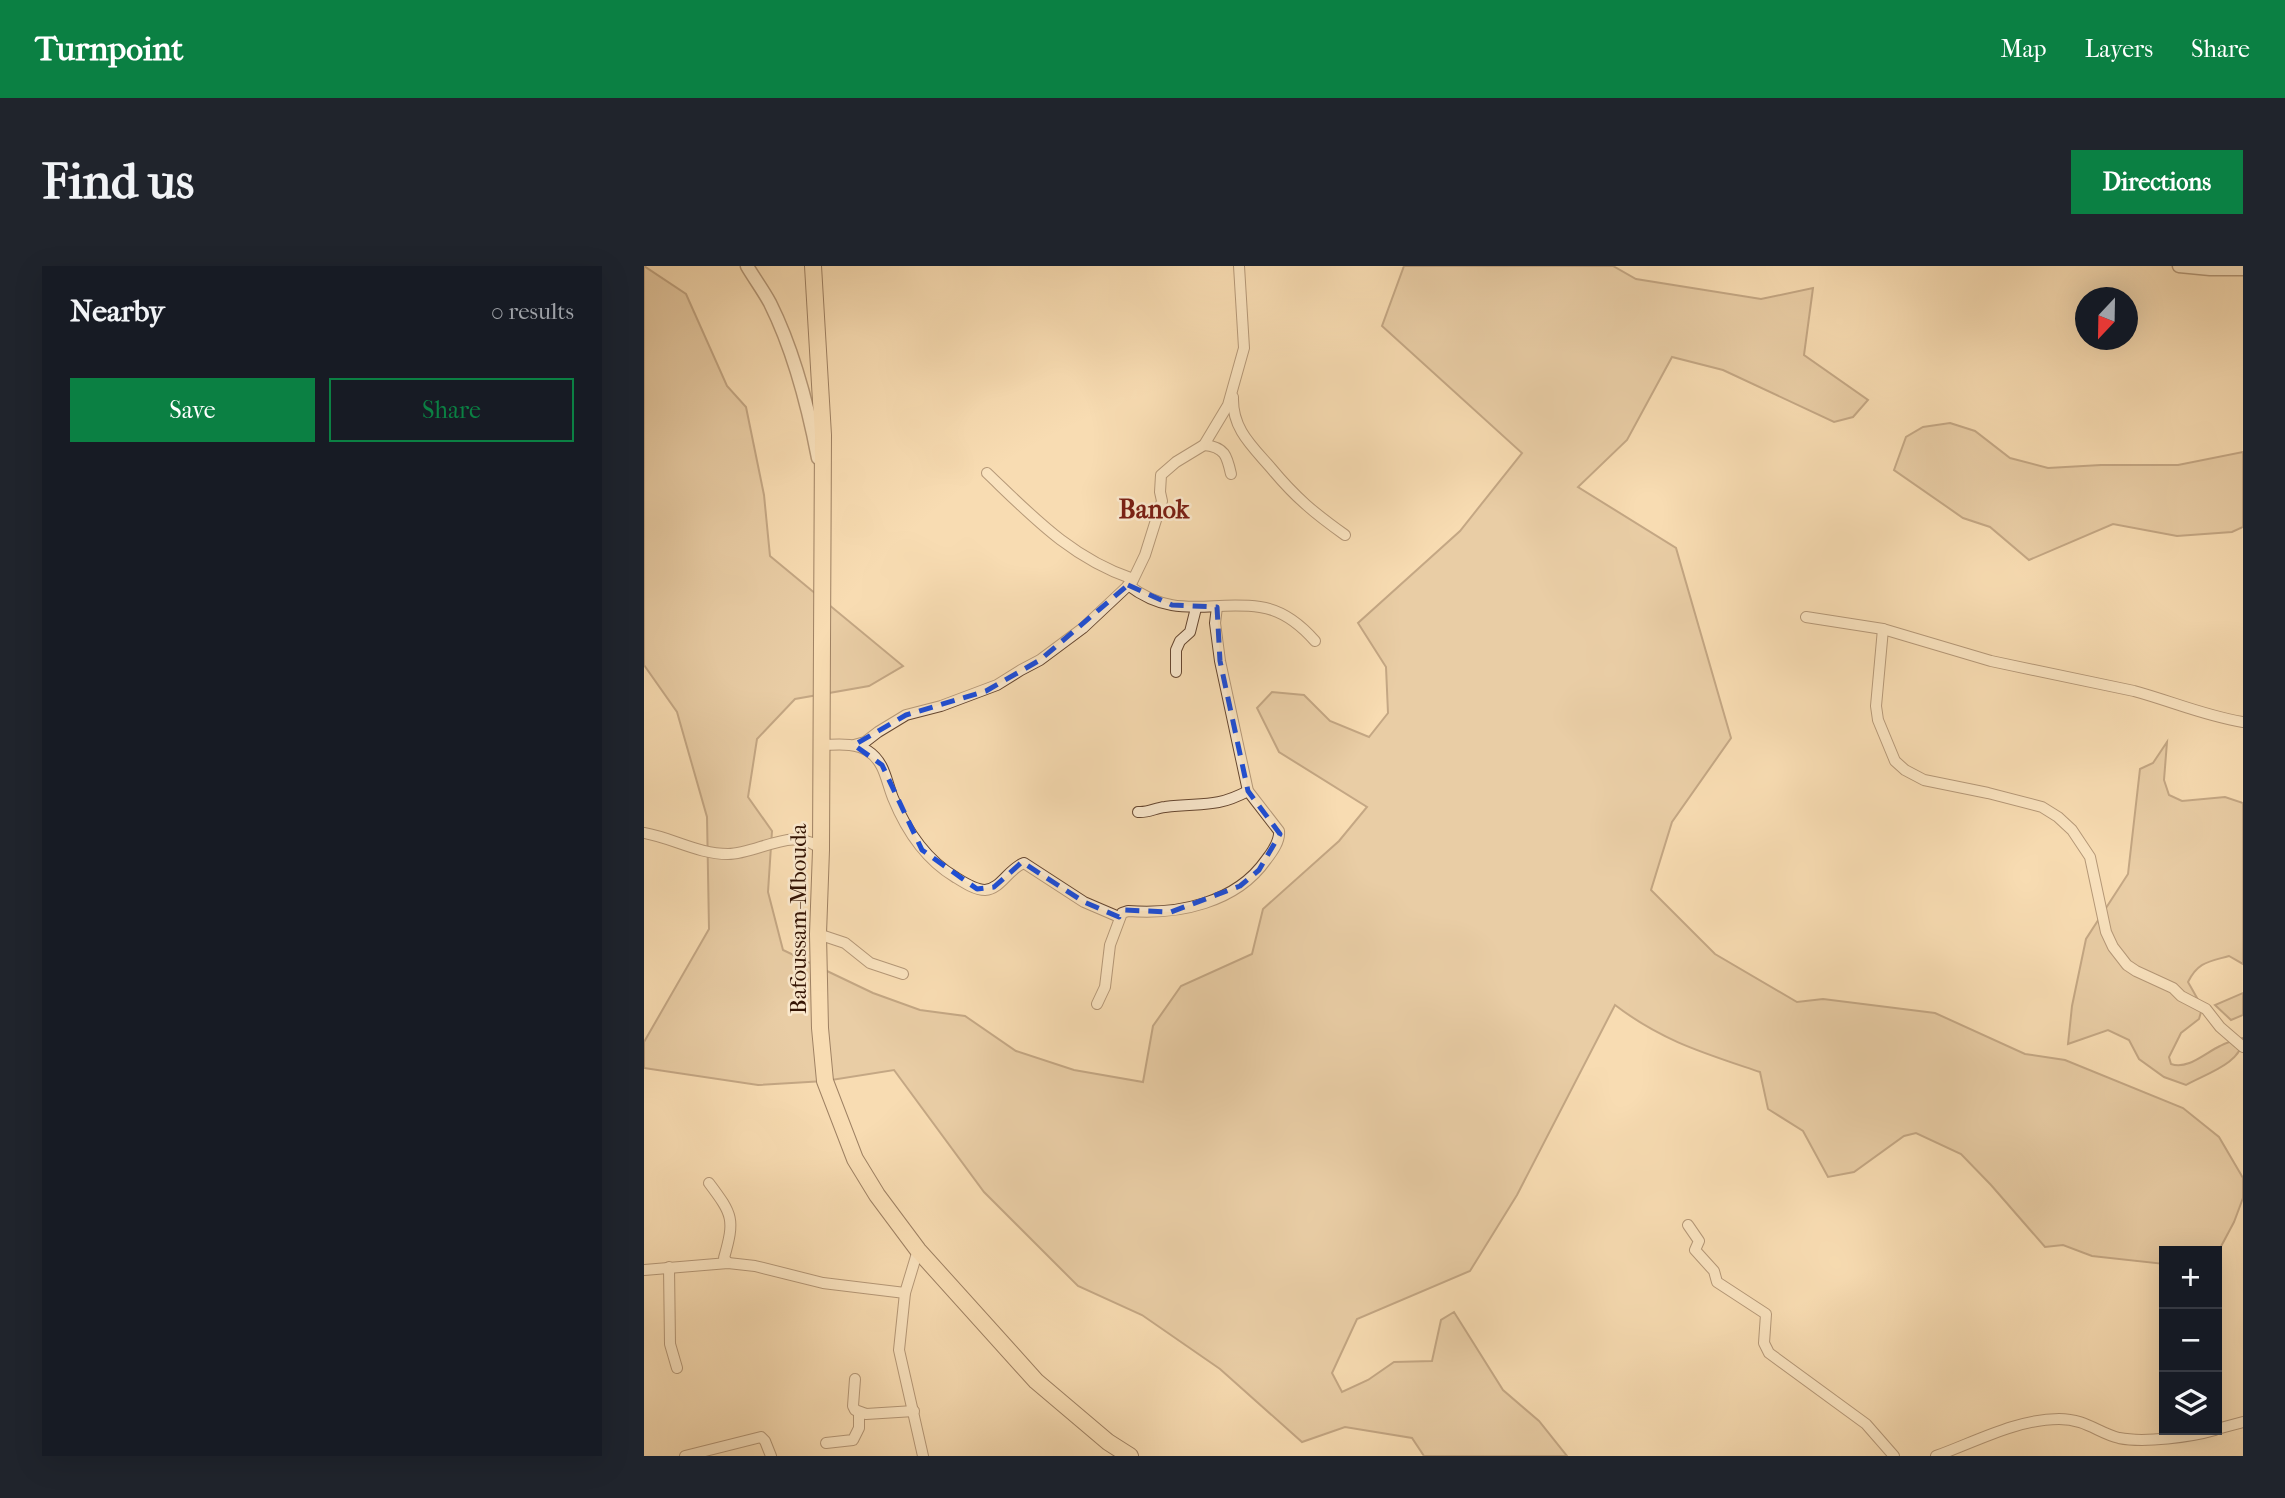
<!DOCTYPE html>
<meta charset="utf-8">
<style>
:root{--surface:#171b24;--page:#20242c;--text:#f1f3f6;--muted:#9ea1a6;--line:#363941;--accent:#0b8043}
body{margin:0;font-family:"IM FELL French Canon",serif;background:var(--page);color:var(--text)}
.controls{position:absolute;right:21px;bottom:21px;display:grid;overflow:hidden;border-radius:0px;box-shadow:0 7px 28px #0002}
.controls button{width:63px;height:63px;display:grid;place-items:center;padding:0;border:0;border-bottom:2px solid var(--line);background:var(--surface);color:var(--text);font:35px sans-serif}
.compass{position:absolute;left:1431px;top:21px;width:63px;height:63px;border-radius:50%;background:var(--surface);box-shadow:0 7px 28px #0002;rotate:202deg}
.list{margin:0;padding:0;list-style:none}
h2{display:flex;justify-content:space-between;align-items:center;height:91px;margin:0;padding:0 28px;font-size:30px}
h2 small{font-size:23px;font-weight:400;color:var(--muted)}
.actions{display:flex;gap:14px;padding:21px 28px}
.actions a{flex:1;padding:16px 0;border:2px solid var(--accent);border-radius:0px;text-align:center;font-size:24px;color:var(--accent)}
.actions .main{background:var(--accent);color:#fff}
.icon{flex:none;width:38px;height:38px;fill:none;stroke:currentColor;stroke-width:2;stroke-linecap:round;stroke-linejoin:round}
.map{position:relative;flex:none;width:1599px;height:1190px;overflow:hidden;border-radius:0px}
header{display:flex;align-items:center;gap:42px;box-sizing:border-box;height:98px;padding:0 35px;background:var(--accent);color:#fff}
header strong{font-size:33px}
nav{display:flex;gap:38px;margin-inline-start:auto;font-size:24px}
.intro{display:flex;align-items:center;justify-content:space-between;box-sizing:border-box;height:168px;padding:0 42px}
h1{margin:0;font-size:49px}
.button{padding:18px 32px;border-radius:0px;background:var(--accent);color:#fff;font-size:24px;font-weight:700}
main{display:flex;gap:42px;padding:0 42px}
aside{flex:1;background:var(--surface);border-radius:0px;box-shadow:0 7px 28px #0002}
.map>svg:first-child{display:block}
</style>
<header>
<strong>Turnpoint</strong>
<nav><a>Map</a><a>Layers</a><a>Share</a></nav>
</header>
<div class="intro"><h1>Find us</h1><a class="button">Directions</a></div>
<main>
<aside>
<h2>Nearby<small>0 results</small></h2>
<ul class="list">
</ul>
<div class="actions"><a class="main">Save</a><a>Share</a></div>
</aside>
<div class="map">
<svg width="1599" height="1190" viewBox="0 0 1599 1190">
<rect width="100%" height="100%" fill="#f8dcb2"/>
<filter id="stains"><feTurbulence type="fractalNoise" baseFrequency=".00286" numOctaves="4"/><feColorMatrix values="0 0 0 0 .2 0 0 0 0 .09 0 0 0 0 .02 0 0 0 .5 -.17"/></filter>
<radialGradient id="worn" r=".72"><stop offset=".6" stop-color="#630" stop-opacity="0"/><stop offset="1" stop-color="#630" stop-opacity=".3"/></radialGradient>
<g fill="#d7ba94" stroke="#86674c" stroke-width="2">
<path d="M0,0L42,28L83,120L102,141L120,229L126,290L259,400L225,420L151,433L113,473L104,531L128,565L124,626L139,684L229,727L276,744L321,750L372,785L430,804L499,816L509,760L537,720L608,688L619,643L695,575L723,541L635,486L613,442L628,426L660,429L686,455L725,471L744,447L742,401L714,357L816,265L878,187L738,60L760,0H969L992,13L1117,33L1169,22L1160,89L1224,134L1209,151L1190,156L1079,104L1028,91L983,174L934,221L1032,282L1087,472L1028,556L1007,624L1071,688L1153,736L1179,733L1291,747L1381,788L1421,794L1539,842L1575,871L1599,912V932L1590,956L1573,988V985H1520V998L1448,990L1419,979L1401,981L1347,919L1317,888L1272,867L1260,870L1210,906L1184,911L1159,865L1124,843L1116,806C1060,787 1018,775 971,739L873,929L826,1005L713,1053L688,1107L698,1126L724,1114L750,1096L788,1095L797,1054L810,1046L859,1124L895,1155L923,1190H780L768,1172L701,1161L658,1176L576,1103L498,1049L434,1020L340,926L250,804L181,815L114,819L0,802V776L65,663L63,551L33,446L0,399Z"/>
<polygon points="1306,157 1331,165 1366,192 1404,202 1457,199 1534,199 1599,186 1599,261 1588,266 1533,270 1469,258 1385,294 1346,261 1319,252 1250,204 1262,171 1279,161"/>
<path d="M1523,476L1520,514L1525,529L1538,535L1581,531L1599,537V698L1585,690C1564,696 1554,696 1544,716L1557,739V746L1555,753L1537,767L1525,791L1527,798C1544,804 1561,787 1576,780C1583,776 1591,774 1599,772C1599,797 1561,808 1542,819L1520,811L1495,793L1485,774L1464,764L1424,778L1428,740L1442,673L1484,608L1496,503L1509,497Z"/>
<polygon points="1599,727 1599,749 1587,754 1571,739"/>
</g>
<g fill="none" stroke-linecap="round" stroke-linejoin="round">
<defs>
<g id="minor">
<path d="M589,131C588,163 608,180 627,202C651,231 670,247 701,269"/>
<path d="M560,179C581,181 583,190 587,208"/>
<path d="M343,207C388,250 427,292 489,313"/>
<path d="M484,319C531,355 566,334 616,341C638,344 657,359 671,375"/>
<path d="M1162,351L1239,363L1347,395L1490,425C1527,435 1561,450 1599,456"/>
<polyline points="1239,363 1232,440 1234,454 1251,495 1261,504 1280,514 1344,527 1398,541 1414,551 1428,564 1446,591 1462,666 1469,681 1483,699 1492,705 1529,722 1537,730 1562,743 1576,761 1599,781"/>
<polyline points="532,406 532,384 536,375 546,366 552,342"/>
<path d="M176,479C192,479 210,476 224,485C241,496 242,515 249,532C262,564 281,593 311,611C319,616 331,624 341,624C357,623 365,602 380,597L440,636L475,651"/>
<polyline points="210,479 221,476 234,466 262,449 297,440 353,419 377,404 396,394 439,362 488,316 501,289 518,235 516,226 517,209 532,196 560,179 584,139 600,82 595,0"/>
<path d="M494,546C504,547 511,542 521,541C556,536 570,543 604,525"/>
<path d="M0,567C29,572 54,588 84,588C114,588 152,558 177,584"/>
<polyline points="174,668 201,677 226,697 259,708"/>
<path d="M453,738L461,721L466,679L478,647L484,645C534,649 592,637 622,594C629,585 636,575 635,565L604,525L576,395L571,357L573,341"/>
<path d="M65,917C89,949 91,953 80,992L84,997"/>
<polyline points="1044,959 1055,975 1051,984 1070,1005 1073,1016 1122,1048 1120,1077 1125,1087 1222,1158 1250,1190"/>
<polyline points="274,984 261,1027 255,1084 279,1190"/>
<polyline points="25,1001 26,1078 33,1102"/>
<polyline points="0,1004 84,997 111,1000 179,1017 261,1027"/>
<polyline points="211,1113 209,1140 211,1144 222,1148 270,1145"/>
<polyline points="1573,1163 1599,1156"/>
<polyline points="182,1177 209,1174 215,1162 215,1146"/>
<polyline points="41,1190 117,1171 121,1175 127,1190"/>
<path d="M1292,1190C1331,1176 1373,1153 1415,1153C1442,1153 1454,1167 1475,1172C1500,1177 1547,1171 1571,1164"/>
</g>
<g id="tertiary">
<path d="M103,0C110,12 119,24 126,37C150,85 164,140 174,192"/>
<polyline points="1535,0 1566,3 1599,3"/>
</g>
<polyline id="trunk" points="169,0 179,169 177,584 174,668 176,762 181,815 211,893 233,929 274,984 392,1115 464,1176 486,1190"/>
</defs>
<use href="#minor" stroke="#654630" stroke-width="12"/>
<use href="#tertiary" stroke="#654630" stroke-width="15"/>
<use href="#trunk" stroke="#341404" stroke-width="18"/>
<use href="#minor" stroke="#fae8cd" stroke-width="10"/>
<use href="#tertiary" stroke="#fae8cd" stroke-width="12"/>
<use href="#trunk" stroke="#f8dcb2" stroke-width="16"/>
</g>
<path d="M0 0H1599V1190H0ZM484,319L528,339L573,341L576,395L604,525L636,568L615,604L596,620L527,646L480,644L475,651L440,636L378,596L350,621L333,623L278,584L238,499L210,479L262,449L342,425L396,394Z" fill="#f8dcb2" fill-opacity=".55" fill-rule="evenodd"/>
<path fill="none" stroke="#1d4ed8" stroke-width="5" stroke-dasharray="14 9" stroke-linejoin="round" d="M484,319L528,339L573,341L576,395L604,525L636,568L615,604L596,620L527,646L480,644L475,651L440,636L378,596L350,621L333,623L278,584L238,499L210,479L262,449L342,425L396,394Z"/>
<g text-anchor="middle" dominant-baseline="central" stroke-width="5" stroke-linejoin="round" paint-order="stroke">
<g font-size="23" fill="#341404" stroke="#fae8cd">
<text transform="translate(154 653) rotate(-90)">Bafoussam-Mbouda</text>
</g>
<g font-size="26" font-weight="bold" fill="#7a1f14" stroke="#fae8cd">
<text x="510" y="243">Banok</text>
</g>
</g>
<rect width="100%" height="100%" filter="url(#stains)"/>
<rect width="100%" height="100%" fill="url(#worn)"/>
</svg>
<div class="controls">
<button>+</button>
<button>−</button>
<button><svg class="icon" aria-label="layers" viewBox="0 0 24 24"><path d="M12 4l9 5-9 5-9-5zM3 14l9 5 9-5"/></svg></button>
</div>
<svg class="compass" viewBox="-18 -18 36 36"><path d="M0-13l5 13h-10z" fill="#e53935"/><path d="M0 13l5-13h-10z" fill="#9ea1a6"/></svg>
</div>
</main>
